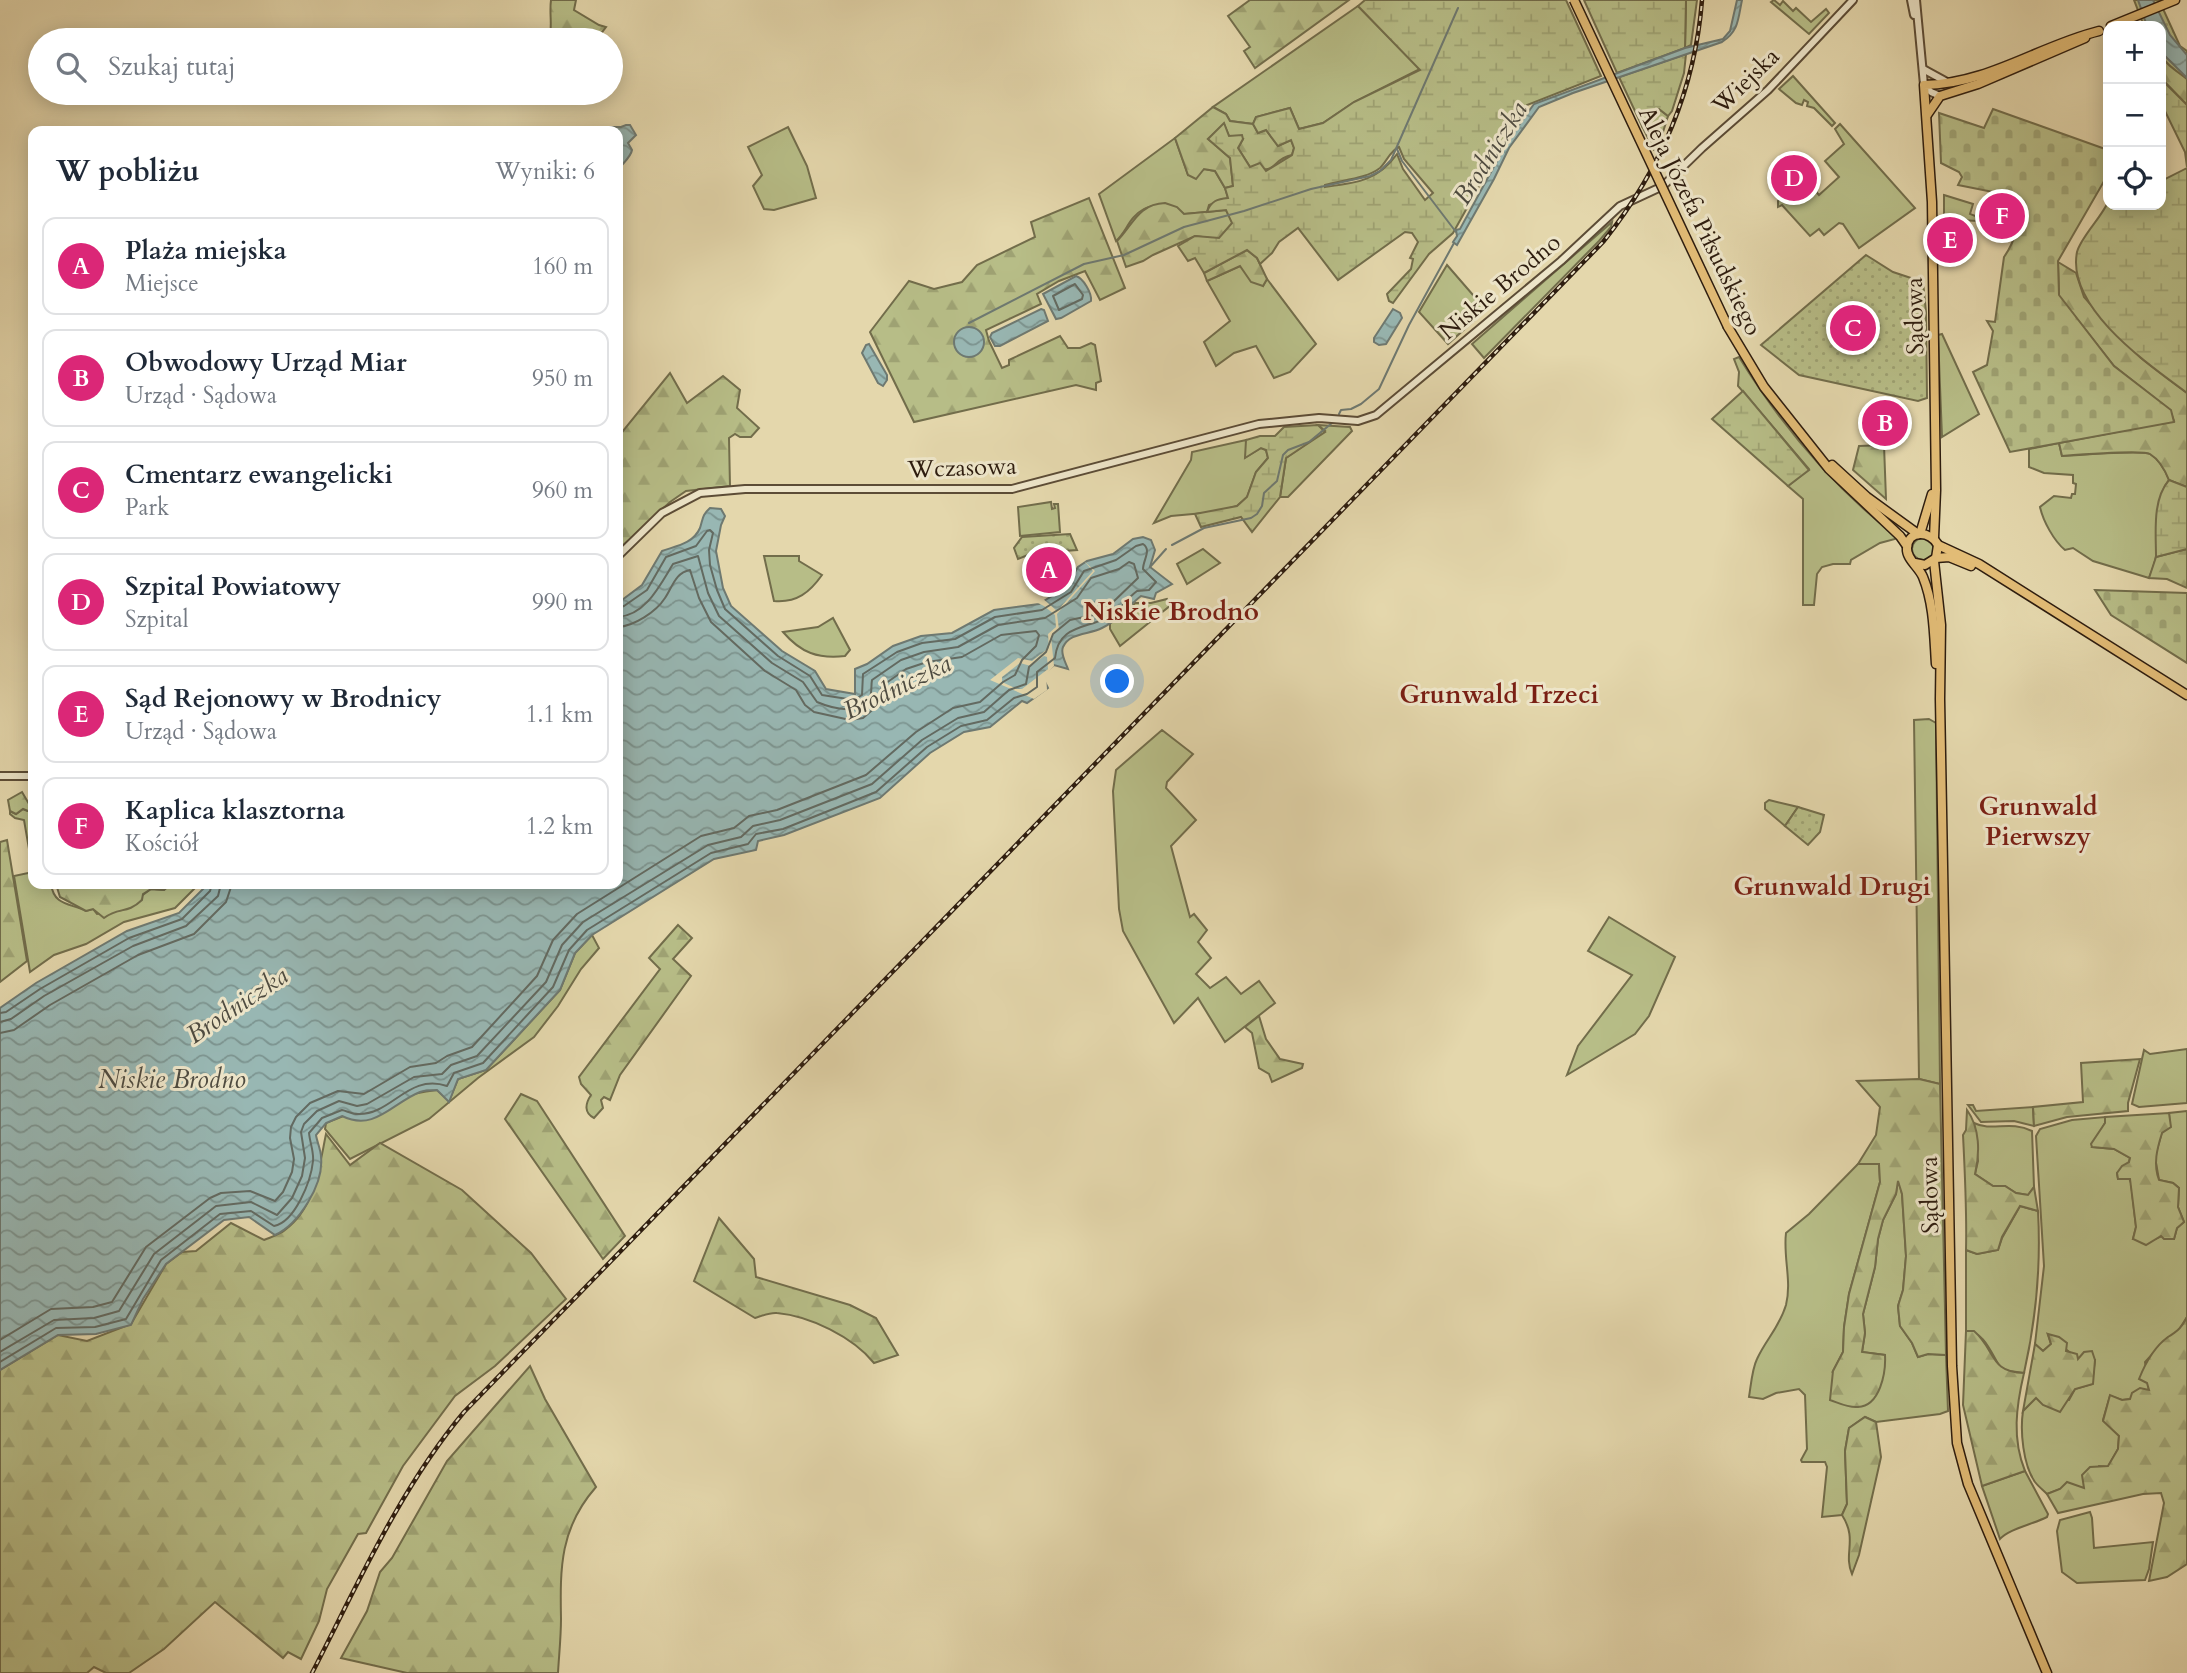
<!DOCTYPE html>
<html lang="pl">
<meta charset="utf-8">
<style>
:root{--surface:#fff;--page:#f2f2f3;--text:#1f2937;--muted:#747a83;--line:#e0e1e3;--accent:#db2777}
body{margin:0;font-family:Cardo,serif;background:var(--page);color:var(--text)}
.controls{position:absolute;right:21px;top:21px;display:grid;overflow:hidden;border-radius:14px;box-shadow:0 4px 18px #0003}
.controls button{width:63px;height:63px;display:grid;place-items:center;padding:0;border:0;border-bottom:2px solid var(--line);background:var(--surface);color:var(--text);font:35px sans-serif}
.you{position:absolute;left:1118px;top:682px;width:24px;height:24px;margin:-18px;border:5px solid #fff;border-radius:50%;background:#1a73e8;box-shadow:0 0 0 10px #1a73e833}
.badge{display:grid;place-items:center;width:46px;height:46px;border-radius:50%;background:var(--accent);color:#fff;font-size:23px;font-weight:700}
.pin{position:absolute;translate:-50% -50%;border:4px solid #fff;box-shadow:0 2px 7px #0006}
.list{margin:0;padding:0;list-style:none}
h2{display:flex;justify-content:space-between;align-items:center;height:91px;margin:0;padding:0 28px;font-size:30px}
h2 small{font-size:23px;font-weight:400;color:var(--muted)}
.list li{display:grid;grid-template-columns:46px 1fr auto;gap:21px;align-items:center;box-sizing:border-box;height:98px;margin:0 14px 14px;padding:0 14px;border:2px solid var(--line);border-radius:14px}
.list b{display:block;font-size:26px;white-space:nowrap}
.list p{margin:0;font-size:23px;white-space:nowrap;color:var(--muted)}
.list em{font-size:23px;font-style:normal;color:var(--muted)}
.icon{flex:none;width:38px;height:38px;fill:none;stroke:currentColor;stroke-width:2;stroke-linecap:round;stroke-linejoin:round}
.map{position:relative;flex:none;width:2187px;height:1673px;overflow:hidden}
.search{position:absolute;background:var(--surface);box-shadow:0 4px 18px #0003;left:28px;top:28px;width:595px;height:77px;display:flex;align-items:center;gap:18px;box-sizing:border-box;padding:0 24px;border-radius:38px;color:var(--muted);font-size:26px}
.panel{position:absolute;background:var(--surface);box-shadow:0 4px 18px #0003;left:28px;top:126px;width:595px;height:763px;border-radius:14px}
.map>svg:first-child{display:block}
</style>
<div class="map">
<svg width="2187" height="1673" viewBox="0 0 2187 1673">
<defs>
<pattern id="forest-firs" width="22" height="20" patternUnits="userSpaceOnUse" patternTransform="scale(1.75)"><rect width="22" height="20" fill="#b7bd87"/><path d="M5 1l3.5 6h-7zM16 11l3.5 6h-7z" fill="#9ea273"/></pattern>
<pattern id="wetland-marsh" width="20" height="14" patternUnits="userSpaceOnUse" patternTransform="scale(1.75)"><rect width="20" height="14" fill="#b7bd87"/><path d="M1 5h8M5 5V1M11 12h8M15 12V8" fill="none" stroke="#9ea273"/></pattern>
<pattern id="cemetery-stones" width="16" height="16" patternUnits="userSpaceOnUse" patternTransform="scale(1.75)"><rect width="16" height="16" fill="#b7bd87"/><path d="M2 7V4a2 2 0 0 1 4 0v3zM10 15v-3a2 2 0 0 1 4 0v3z" fill="#9ea273"/></pattern>
<pattern id="park-dots" width="8" height="8" patternUnits="userSpaceOnUse" patternTransform="scale(1.75)"><rect width="8" height="8" fill="#b7bd87"/><path d="M2 2h.1M6 6h.1" fill="none" stroke="#9ea273" stroke-width="1.8" stroke-linecap="round"/></pattern>
<pattern id="water-waves" width="16" height="10" patternUnits="userSpaceOnUse" patternTransform="scale(1.75)"><rect width="16" height="10" fill="#98b7b3"/><path d="M0 5q4-4 8 0t8 0" fill="none" stroke="#7c9490"/></pattern>
</defs>
<rect width="100%" height="100%" fill="#e4d7ac"/>
<filter id="stains"><feTurbulence type="fractalNoise" baseFrequency=".00286" numOctaves="4"/><feColorMatrix values="0 0 0 0 .2 0 0 0 0 .09 0 0 0 0 .02 0 0 0 .5 -.17"/></filter>
<radialGradient id="worn" r=".72"><stop offset=".6" stop-color="#630" stop-opacity="0"/><stop offset="1" stop-color="#630" stop-opacity=".3"/></radialGradient>
<g fill="#b7bd87" stroke="#726d4b" stroke-width="2">
<polygon points="1686,0 1697,0 1691,45 1685,48"/>
<polygon points="1774,0 1780,5 1783,1 1793,11 1796,8 1811,22 1826,9 1829,13 1809,34 1771,2"/>
<polygon points="1358,6 1420,69 1354,102 1323,123 1299,129 1290,108 1256,117 1253,124 1230,121 1226,114 1213,107"/>
<polygon points="1793,76 1835,123 1832,126 1814,108 1807,106 1808,102 1804,100 1802,105 1796,103 1779,89"/>
<polygon points="1659,109 1668,116 1657,151 1654,150 1642,126 1646,119"/>
<polygon points="1840,124 1915,208 1859,248 1843,224 1839,223 1824,235 1819,229 1810,236 1782,205 1778,207 1778,201 1803,177 1819,195 1839,177 1825,161 1844,144 1835,129"/>
<polygon points="788,127 807,166 816,198 774,210 764,209 753,186 762,175 748,147"/>
<path d="M1175,138L1188,175L1204,169L1215,171L1225,188L1228,198L1209,205L1207,212L1184,214C1170,201 1146,202 1133,218C1127,225 1124,234 1116,241L1099,194Z"/>
<polygon points="1944,195 1973,204 1970,214 1978,217 1977,221 1944,219"/>
<polygon points="1612,222 1611,227 1599,241 1484,358 1472,344"/>
<polygon points="1447,265 1486,310 1448,344 1419,312"/>
<polygon points="1240,266 1263,286 1267,279 1316,344 1290,372 1274,378 1256,346 1234,353 1216,366 1204,342 1230,321 1207,281"/>
<polygon points="1942,334 1979,414 1942,437 1938,335"/>
<path d="M1739,357C1781,425 1833,487 1896,536L1895,539L1880,543L1851,560L1850,564H1833L1822,567L1817,574L1814,605H1803V499L1788,486L1809,469L1738,386L1739,372L1734,359Z"/>
<polygon points="1318,425 1350,427 1352,431 1288,497 1280,497 1286,458 1325,431"/>
<polygon points="1246,440 1246,457 1261,448 1266,450 1268,458 1256,472 1247,497 1237,506 1215,512 1171,516 1154,523 1191,460 1192,452"/>
<path d="M2059,443L2062,456C2076,455 2143,450 2150,454C2160,460 2165,470 2169,480C2152,502 2160,532 2156,556C2155,563 2152,571 2149,578L2093,561L2073,548L2065,550C2054,541 2043,521 2040,507L2054,496L2071,498L2072,494H2075L2076,484L2073,483V475L2044,473L2029,467V449Z"/>
<polygon points="1051,502 1052,509 1055,508 1054,504 1058,504 1060,532 1020,536 1018,507"/>
<circle cx="1923" cy="549" r="11"/>
<polygon points="1203,549 1220,563 1187,584 1177,564"/>
<path d="M764,556H799V561L822,575C810,592 797,603 774,601Z"/>
<polygon points="1167,599 1171,605 1120,646 1110,629 1110,623 1125,616 1135,603 1151,603"/>
<path d="M833,618L850,650L845,656C818,659 801,653 783,632L818,627Z"/>
<polygon points="1929,719 1936,723 1940,1084 1919,1079 1914,720"/>
<polygon points="1162,730 1193,754 1167,782 1166,788 1196,820 1171,846 1190,917 1194,914 1207,930 1198,942 1211,958 1196,974 1210,988 1226,977 1241,994 1259,981 1275,1003 1225,1042 1198,998 1174,1023 1123,931 1119,909 1113,791 1116,770"/>
<polygon points="1769,800 1798,807 1785,826 1765,809 1765,803"/>
<path d="M23,809L33,813V884H51C54,906 70,903 86,911L93,909L97,914L122,910L151,889L164,890L170,884H199L175,908L124,922L86,944L54,955L30,972L14,876L33,872L24,820L15,818L10,814V811L16,814Z"/>
<polygon points="1609,917 1675,957 1649,1016 1635,1034 1567,1075 1578,1046 1632,975 1588,951"/>
<path d="M592,935L599,948L581,969L558,1006L534,1037L478,1078L429,1119L350,1159L325,1129L326,1123C360,1109 400,1094 437,1090L449,1101L458,1079L486,1070L560,990L575,953Z"/>
<polygon points="2187,1049 2187,1103 2139,1107 2132,1104 2144,1050 2150,1054"/>
<polygon points="1968,1105 1973,1105 1976,1111 2033,1107 2034,1126 2014,1121 1981,1122"/>
<path d="M2187,1111V1317L2177,1333L2167,1338L2145,1362L2149,1390L2133,1393L2131,1399L2122,1400L2110,1396L2103,1420L2119,1435L2118,1449L2108,1467L2099,1466L2085,1488L2060,1489L2047,1494C2043,1490 2038,1486 2035,1482C2023,1465 2020,1431 2023,1411L2036,1397L2069,1400L2075,1389L2092,1384L2095,1360L2078,1359L2048,1335L2051,1344L2043,1351L2035,1344L2044,1266L2036,1136L2040,1129L2072,1120L2105,1117V1123L2092,1147L2114,1149L2130,1158L2129,1162L2117,1173L2118,1179L2129,1178L2131,1183L2136,1227L2133,1239H2155L2162,1236L2165,1239H2174L2177,1228L2184,1222L2178,1207L2179,1188L2173,1183L2159,1180L2155,1157L2162,1132L2170,1127L2169,1113Z"/>
<path d="M1974,1123C1992,1132 2010,1120 2032,1131L2034,1187L2028,1195L2016,1193L2005,1186H1993L1975,1174L1978,1161Z"/>
<path d="M1858,1164H1879L1880,1182L1849,1294L1844,1327L1843,1352L1833,1371L1885,1355L1862,1352L1865,1333L1863,1314L1875,1267L1878,1239L1883,1220L1896,1194L1898,1178L1902,1194L1906,1256L1903,1290L1898,1306L1900,1326L1912,1343L1918,1357L1928,1354L1946,1355L1948,1411L1940,1414L1876,1422L1865,1417L1849,1428L1845,1451L1847,1504L1842,1515L1822,1517L1827,1467L1825,1462H1802L1801,1460L1807,1449L1805,1395L1799,1389L1776,1393L1763,1399L1749,1397C1751,1385 1752,1369 1757,1359C1766,1339 1779,1328 1786,1305C1792,1281 1783,1257 1786,1233L1809,1214Z"/>
<path d="M2020,1206L2038,1211C2041,1265 2036,1320 2024,1373L2002,1370C1992,1356 1985,1331 1966,1331V1250L1977,1254L1998,1250L2002,1238Z"/>
<path d="M2025,1471L2048,1514L2047,1517C2034,1524 2008,1529 2000,1539L1982,1486Z"/>
<polygon points="2090,1512 2092,1518 2094,1548 2153,1542 2149,1569 2145,1580 2077,1583 2062,1572 2057,1531 2060,1520"/>
</g>
<g fill="url(#forest-firs)" stroke="#726d4b" stroke-width="2">
<path d="M551,0H576L574,10L599,25L606,27L596,40H549C553,26 549,14 551,0Z"/>
<polygon points="1250,0 1349,0 1255,68 1244,51 1250,47 1228,16"/>
<polygon points="2161,53 2187,79 2187,105 2161,78"/>
<path d="M1213,107L1226,114L1230,121L1253,124L1258,133L1266,130L1278,146L1291,140L1294,148L1292,155C1269,160 1280,175 1250,167L1238,148L1243,139L1229,136L1224,124L1208,139L1230,158L1233,186L1225,188L1215,171L1204,169L1196,179L1188,175L1175,138Z"/>
<polygon points="1089,198 1125,288 1100,300 1085,271 1059,281 1037,294 1041,304 986,330 989,341 1002,368 1009,365 1009,360 1060,336 1068,348 1080,348 1091,343 1095,345 1101,381 1096,383 1096,390 1076,385 914,422 870,332 909,281 934,289 962,282 977,265 1035,237 1031,222"/>
<path d="M1165,203L1177,207L1184,214L1226,210L1233,223L1219,239L1195,236L1153,255L1143,261L1126,267L1117,241C1133,225 1138,204 1165,203Z"/>
<polygon points="1247,250 1257,258 1267,279 1263,286 1251,282 1240,266 1207,281 1204,273"/>
<path d="M2058,262L2076,273L2084,297L2111,328L2141,358L2187,393V487L2169,480C2165,470 2160,460 2150,454C2143,450 2075,455 2062,456L2059,443L2174,421L2170,410L2114,366L2059,296Z"/>
<polygon points="670,373 687,403 723,376 740,390 737,408 759,428 751,437 740,437 735,434 729,438 730,486 686,491 670,502 618,550 618,437"/>
<polygon points="1884,445 1886,499 1853,470 1859,446"/>
<polygon points="2187,549 2187,588 2167,579 2149,578 2156,557"/>
<polygon points="22,792 29,804 33,805 33,813 23,809 16,814 10,811 8,800"/>
<polygon points="7,840 27,961 0,982 0,842"/>
<path d="M56,884H170V885L164,890L151,889L143,894L142,900C126,915 120,906 104,918L93,909L86,911L60,897Z"/>
<path d="M678,925L692,938L673,959L691,976L620,1075L610,1100L604,1097L601,1100L603,1108L594,1118C584,1113 585,1104 591,1095L581,1084L579,1077L660,969L649,958Z"/>
<polygon points="1259,1016 1266,1039 1280,1059 1303,1064 1302,1068 1272,1082 1269,1074 1259,1068 1252,1033 1245,1027"/>
<polygon points="2140,1059 2128,1103 2128,1111 2067,1117 2034,1126 2033,1107 2083,1102 2081,1063"/>
<path d="M1919,1079L1940,1084L1946,1355L1928,1354L1918,1357L1912,1343L1900,1326L1898,1306L1903,1290L1906,1256L1902,1194L1898,1181L1896,1194L1883,1220L1878,1239L1875,1267L1863,1314L1865,1333L1862,1352L1885,1355C1886,1373 1880,1406 1858,1407C1848,1408 1839,1403 1830,1400L1833,1371L1843,1352L1844,1327L1849,1294L1880,1182L1879,1164H1858L1876,1135L1880,1107L1857,1081Z"/>
<polygon points="521,1094 537,1101 625,1236 603,1259 505,1119"/>
<path d="M1967,1110C1980,1128 1980,1153 1975,1174L1993,1186H2005L2016,1193L2028,1195L2034,1187L2038,1211L2020,1206L2002,1237L1998,1250L1977,1254L1966,1250C1967,1212 1965,1174 1963,1135L1966,1130Z"/>
<path d="M2169,1113L2171,1127L2162,1133C2157,1149 2153,1164 2159,1180L2173,1183L2179,1188L2178,1207L2184,1222L2177,1228L2174,1239H2164L2161,1236L2146,1245L2133,1239L2136,1227L2130,1179H2118L2117,1173L2122,1166L2129,1162L2130,1158L2114,1149L2092,1147L2091,1144L2105,1123V1117Z"/>
<path d="M326,1134L350,1165L380,1143L462,1190L531,1253L566,1299L495,1366L455,1396L403,1466L366,1533L358,1534L327,1589L319,1621L301,1659L288,1652L283,1658L215,1602L164,1649L129,1673H106L94,1667L87,1673H0V1370L58,1335L87,1341L131,1324L166,1264L182,1252L196,1251L231,1223L264,1240C271,1237 279,1235 285,1230C315,1208 319,1168 326,1134Z"/>
<path d="M719,1218L754,1259L756,1277L850,1305L876,1318L898,1355L874,1363C853,1337 810,1316 777,1313C770,1312 762,1316 755,1318L694,1281Z"/>
<path d="M2187,1317V1564L2167,1577L2149,1581L2164,1503L2161,1493L2143,1494L2058,1513L2047,1494L2060,1489L2067,1482L2084,1488L2082,1475L2090,1467L2108,1466L2118,1449L2119,1436L2103,1421L2110,1395L2122,1400L2130,1399L2132,1393L2140,1388L2149,1390L2147,1383L2139,1379C2145,1364 2154,1347 2168,1337C2178,1331 2182,1327 2187,1317Z"/>
<path d="M1966,1331H1974C1996,1350 1989,1372 2024,1373C2016,1407 2012,1439 2025,1471L1982,1486L1963,1405Z"/>
<polygon points="2048,1334 2059,1337 2067,1343 2066,1351 2077,1354 2078,1359 2084,1352 2092,1351 2095,1360 2093,1384 2075,1389 2060,1412 2043,1405 2036,1398 2023,1411 2035,1344 2043,1351 2051,1344"/>
<path d="M530,1366L545,1399L596,1487C560,1528 560,1567 561,1619C561,1637 559,1655 558,1673H407L341,1658L367,1611L380,1572L392,1558L447,1461Z"/>
<path d="M1865,1417L1876,1422L1881,1457L1859,1555L1852,1574C1843,1553 1858,1540 1842,1515L1847,1504L1845,1451L1849,1428Z"/>
</g>
<g fill="url(#wetland-marsh)" stroke="#726d4b" stroke-width="2" fill-rule="evenodd">
<path d="M1365,0H1566L1601,76L1527,105L1508,134L1453,233L1429,254L1393,303L1389,301L1387,294L1411,269L1413,259L1410,258L1418,242L1412,233L1405,232L1338,280L1298,228L1279,242L1272,253L1260,264L1257,258L1247,250L1204,273L1195,258L1188,261L1178,246L1195,236L1219,238L1232,223L1226,210L1207,212C1211,201 1217,199 1228,198L1225,188L1233,186L1230,158L1208,139L1224,123L1229,136L1242,135L1243,139L1238,148L1250,167L1260,163L1266,171L1292,155L1294,148L1291,140L1278,146L1266,130L1258,133L1253,124L1256,117L1290,108L1299,129L1323,123L1354,102L1420,70L1358,6ZM1399,147L1404,159L1433,193L1425,200L1403,169L1397,154C1378,181 1356,183 1325,187V185C1341,180 1366,179 1380,168C1387,161 1390,151 1399,147Z"/>
<polygon points="1584,0 1686,0 1685,48 1617,73"/>
<polygon points="1686,54 1684,73 1672,111 1668,116 1659,109 1646,119 1642,126 1619,77"/>
<polygon points="2161,79 2187,105 2187,167 2185,152 2161,103"/>
<path d="M2187,168V393C2148,364 2066,308 2077,252C2081,237 2101,218 2108,202V205H2161V181Z"/>
<polygon points="1743,391 1809,470 1788,486 1712,419"/>
<polygon points="1318,425 1325,432 1286,458 1280,497 1252,532 1241,517 1201,527 1195,514 1237,506 1247,497 1256,472 1268,458 1266,450 1261,448 1245,458 1246,440 1260,436 1275,436 1284,427"/>
<path d="M2169,480L2187,487V549L2156,557C2156,532 2152,500 2169,480Z"/>
</g>
<g fill="url(#cemetery-stones)" stroke="#726d4b" stroke-width="2">
<path d="M1993,109L2108,150L2107,176L2058,261L2059,295L2114,366L2171,410L2174,422L2010,452L1973,372L1987,365L1993,331L1987,321L1995,322L2004,257C2015,242 2021,219 2020,201L2003,194L1958,185L1962,177L1959,172L1941,163L1939,113L1984,128Z"/>
<polygon points="2095,590 2187,593 2187,663 2111,615"/>
</g>
<g fill="url(#park-dots)" stroke="#726d4b" stroke-width="2">
<path d="M2134,0H2159L2180,46L2187,51V79C2158,57 2161,62 2161,26H2144Z"/>
<polygon points="1866,255 1893,272 1923,282 1926,312 1927,398 1918,401 1799,375 1761,345"/>
<polygon points="1070,534 1077,550 1033,553 1018,559 1014,548 1022,537"/>
<polygon points="1798,807 1824,815 1820,832 1808,845 1785,826"/>
</g>
<g fill="url(#water-waves)" stroke="#6e7971" stroke-width="2">
<path d="M1737,0H1742C1738,19 1739,31 1722,42L1573,93L1539,107L1509,148L1494,179L1457,245L1453,242L1457,236L1456,230L1460,229L1509,139L1534,104L1685,48L1723,39L1730,31Z"/>
<polygon points="2138,0 2153,0 2170,35 2187,55 2187,78 2161,52 2161,26 2147,26"/>
<path d="M626,125H630L636,135L628,143L632,150C631,157 622,164 618,170V131H603L604,129L606,127H621Z"/>
<path d="M1076,276C1083,278 1092,293 1091,301L1061,318L1056,319L1043,294Z"/>
<polygon points="1041,309 1044,310 1048,321 1000,346 995,346 990,337 992,333"/>
<polygon points="1393,309 1400,313 1402,318 1386,344 1379,345 1374,342 1374,338"/>
<circle cx="969" cy="342" r="15"/>
<polygon points="869,344 887,375 887,380 883,386 878,383 862,353 866,345"/>
<path d="M710,508L721,509L725,516L721,525L716,551L723,588L731,606L782,651L815,671L826,689L855,694V669L867,664L893,646L921,636L952,633L994,610L1039,604L1066,587L1078,567L1087,561L1113,554L1133,539L1143,537L1151,540L1155,550L1150,567L1172,584L1156,593L1154,599L1141,596C1127,607 1119,620 1102,628C1089,635 1070,632 1063,647C1060,654 1066,663 1068,669L1054,665L1042,676L1048,688L1027,703L1022,701L990,727L964,732L930,753L880,798L784,835L758,841L756,850L714,859L592,935L575,953L560,990L486,1070L458,1079L449,1102L437,1090C431,1090 425,1090 420,1092C392,1103 375,1132 342,1116L326,1123L316,1135C317,1142 321,1150 321,1157C324,1184 299,1224 275,1235L249,1217L224,1220L166,1264L143,1299L131,1325L96,1334L58,1335L0,1370V1008L36,983L127,931L179,913L208,884H618V603L642,585L662,551C676,546 693,544 700,528C703,519 702,515 710,508Z"/>
</g>
<path fill="#e4d7ac" fill-rule="evenodd" d="M1084,561L1095,571L1057,614L1059,630L1051,637L1054,666L1046,675L1047,690L1034,699L990,680L1018,658L1032,661L1049,648L1048,634L1056,627L1055,615L1044,606L1036,602L1042,598L1057,611L1093,571ZM1044,656L1047,657L1048,669L1022,689H1017L1002,682V677L1020,663L1031,666Z"/>
<g fill="none" stroke-linecap="round" stroke-linejoin="round">
<g stroke="#636a61" stroke-width="2">
<polygon points="1075,284 1083,295 1082,299 1059,310 1053,296"/>
<polyline points="0,1013 6,1012 40,989 129,938 182,919 210,891 212,884"/>
<polyline points="0,1022 11,1019 44,996 133,946 186,926 218,896 221,884"/>
<polyline points="0,1033 14,1030 50,1005 138,955 194,934 226,902 232,884"/>
<path d="M0,1340L51,1309L93,1307L112,1302L146,1247L210,1198L221,1193L250,1191L275,1201L283,1192L292,1172L294,1159L290,1138L291,1127L296,1117L310,1103L338,1091L364,1094L410,1067L436,1063L447,1056L472,1047L537,976L553,940L577,914L701,836L734,828L749,816L777,810L866,775L916,732L953,708L980,702L1003,682L1015,675L1022,660L1036,646L1039,635L1036,631L1001,635L962,657L927,662L906,669L882,686L877,706L863,718L850,720L814,712L805,705L796,690L765,671L711,622L699,598L690,570C675,573 673,586 665,598C656,612 634,626 618,627"/>
<path d="M0,1352L54,1320L94,1318L119,1311L154,1254L216,1206L251,1202L277,1215L292,1198L302,1176L305,1158L301,1132L304,1124L317,1111L339,1101L357,1106L367,1104L414,1077L442,1074L451,1065L477,1056L546,982L562,945L583,922L708,845L741,837L753,826L780,820L872,784L922,740L958,718L984,712L1009,690L1026,684L1029,667L1046,652L1053,634L1070,620L1094,615L1111,604L1138,578L1134,564L1129,562L1119,569L1091,578L1077,598L1045,618L998,625L958,647L924,652L901,660L872,680C871,685 872,692 870,697C864,717 831,708 817,702L803,682L772,663L719,616L708,593L698,556L673,564C660,585 646,615 618,617"/>
<path d="M0,1362L56,1328L95,1327L126,1319L161,1260L220,1214L251,1211L274,1226C295,1222 311,1181 313,1161C314,1152 310,1143 309,1133L322,1118L342,1110C347,1111 352,1114 358,1114C392,1115 408,1073 447,1086L454,1073L483,1063L553,987L569,950L587,930L711,853L748,844L756,834L783,829L876,792L927,747L961,726L987,720L1014,698L1027,694L1037,687V672L1055,658C1059,620 1094,631 1117,611C1124,604 1129,597 1137,591L1149,590L1156,582L1143,569C1143,560 1152,550 1143,544L1136,546L1116,560L1084,571L1071,592L1042,610L995,617L955,639L922,643L897,652L863,674L862,695L854,700L822,695L810,676L778,656L725,609L717,590L710,565L709,550L713,533L710,530L707,531L696,546L666,557L647,590L624,606L618,608"/>
</g>
<g stroke="#6e7971" stroke-width="2">
<polyline points="1397,149 1402,161 1456,232"/>
<polyline points="969,323 1084,264 1124,255 1184,227 1244,211 1311,189 1370,176 1380,171 1391,160 1458,8"/>
<polyline points="1339,414 1341,410 1351,409 1361,404 1379,389 1409,325 1454,243"/>
<polyline points="1172,545 1204,528 1251,518 1257,514 1262,506 1264,493 1277,481 1283,455 1288,450 1309,442 1332,423"/>
<polyline points="1150,567 1166,549"/>
</g>
<defs>
<g id="minor">
<polyline points="1911,0 1914,15"/>
<polyline points="1916,0 1924,85 1931,92 1940,96"/>
<polyline points="1923,69 1945,81"/>
<polyline points="618,556 662,513 700,493 745,489 1012,489 1259,424 1319,418 1358,421 1376,415 1561,261 1620,206 1663,186 1702,148 1768,90 1853,0"/>
<polyline points="0,776 33,776"/>
</g>
<g id="major">
<polyline points="2111,26 2175,0"/>
<polyline points="1927,115 1940,96 1978,84 2085,38"/>
<polyline points="1728,327 1764,387 1829,469 1900,536 1907,546"/>
<polyline points="1832,465 1867,497 1918,534"/>
<polyline points="1920,534 1932,494"/>
<path d="M1934,538L1936,490L1932,202L1924,85C1988,84 2039,46 2099,31"/>
<polyline points="1938,545 1979,564 2187,695"/>
<polyline points="1936,558 1949,557 1971,566"/>
<polyline points="1934,561 1941,625 1940,699 1952,1366 1957,1443 1968,1484 2047,1673"/>
<path d="M1915,563L1925,565L1936,558L1938,545C1931,531 1908,529 1907,548C1906,559 1919,567 1923,577C1934,604 1934,634 1936,664"/>
</g>
</defs>
<use href="#minor" stroke="#5c4c36" stroke-width="10"/>
<use href="#major" stroke="#2e1d0f" stroke-width="11"/>
<use href="#minor" stroke="#ede5c9" stroke-width="6"/>
<use href="#major" stroke="#e2bc76" stroke-width="8"/>
<defs>
<path id="rail" d="M312,1673C358,1584 399,1490 464,1412L1603,242C1659,172 1695,90 1702,0"/>
</defs>
<use href="#rail" stroke="#2e1d0f" stroke-width="4.5"/>
<use href="#rail" stroke="#ede5c9" stroke-width="2" stroke-dasharray="5" stroke-linecap="butt"/>
<defs>
<polyline id="major-bridge" points="1574,0 1728,327"/>
</defs>
<use href="#major-bridge" stroke="#2e1d0f" stroke-width="11" stroke-linecap="butt"/>
<use href="#major-bridge" stroke="#e2bc76" stroke-width="8"/>
</g>
<g text-anchor="middle" dominant-baseline="central" stroke-width="6" stroke-linejoin="round" paint-order="stroke">
<g font-size="24" fill="#2e1d0f" stroke="#ede5c9">
<text transform="translate(1746 81) rotate(-44)">Wiejska</text>
<text transform="translate(1700 221) rotate(64)">Aleja Józefa Piłsudskiego</text>
<text transform="translate(1500 287) rotate(-40)">Niskie Brodno</text>
<text transform="translate(1915 316) rotate(-91)">Sądowa</text>
<text transform="translate(962 468) rotate(-2)">Wczasowa</text>
<text transform="translate(1930 1195) rotate(-91)">Sądowa</text>
</g>
<g font-size="26" font-style="italic" fill="#4e4b40" stroke="#ede5c9">
<text transform="translate(1490 153) rotate(-58)">Brodniczka</text>
<text transform="translate(897 687) rotate(-26)">Brodniczka</text>
<text transform="translate(237 1005) rotate(-34)">Brodniczka</text>
<text x="172" y="1079">Niskie Brodno</text>
</g>
<g font-size="26" font-weight="bold" fill="#7a1f14" stroke="#ede5c9">
<text x="1171" y="611">Niskie Brodno</text>
<text x="1499" y="694">Grunwald Trzeci</text>
<text x="2038" y="806">Grunwald<tspan x="2038" dy="30">Pierwszy</tspan></text>
<text x="1832" y="886">Grunwald Drugi</text>
</g>
</g>
<rect width="100%" height="100%" filter="url(#stains)"/>
<rect width="100%" height="100%" fill="url(#worn)"/>
</svg>
<div class="controls">
<button>+</button>
<button>−</button>
<button><svg class="icon" aria-label="locate" viewBox="0 0 24 24"><circle cx="12" cy="12" r="6"/><path d="M12 2v4M12 18v4M2 12h4M18 12h4"/></svg></button>
</div>
<div class="you"></div>
<div class="pin badge" style="left:1049px;top:570px">A</div>
<div class="pin badge" style="left:1885px;top:423px">B</div>
<div class="pin badge" style="left:1853px;top:328px">C</div>
<div class="pin badge" style="left:1794px;top:178px">D</div>
<div class="pin badge" style="left:1950px;top:240px">E</div>
<div class="pin badge" style="left:2002px;top:216px">F</div>
<div class="search"><svg class="icon" aria-label="search" viewBox="0 0 24 24"><circle cx="10" cy="10" r="6"/><path d="M15 15l6 6"/></svg>Szukaj tutaj</div>
<section class="panel">
<h2>W pobliżu<small>Wyniki: 6</small></h2>
<ul class="list">
<li><span class="badge">A</span><div><b>Plaża miejska</b><p>Miejsce</p></div><em>160 m</em></li>
<li><span class="badge">B</span><div><b>Obwodowy Urząd Miar</b><p>Urząd · Sądowa</p></div><em>950 m</em></li>
<li><span class="badge">C</span><div><b>Cmentarz ewangelicki</b><p>Park</p></div><em>960 m</em></li>
<li><span class="badge">D</span><div><b>Szpital Powiatowy</b><p>Szpital</p></div><em>990 m</em></li>
<li><span class="badge">E</span><div><b>Sąd Rejonowy w Brodnicy</b><p>Urząd · Sądowa</p></div><em>1.1 km</em></li>
<li><span class="badge">F</span><div><b>Kaplica klasztorna</b><p>Kościół</p></div><em>1.2 km</em></li>
</ul>
</section>
</div>
